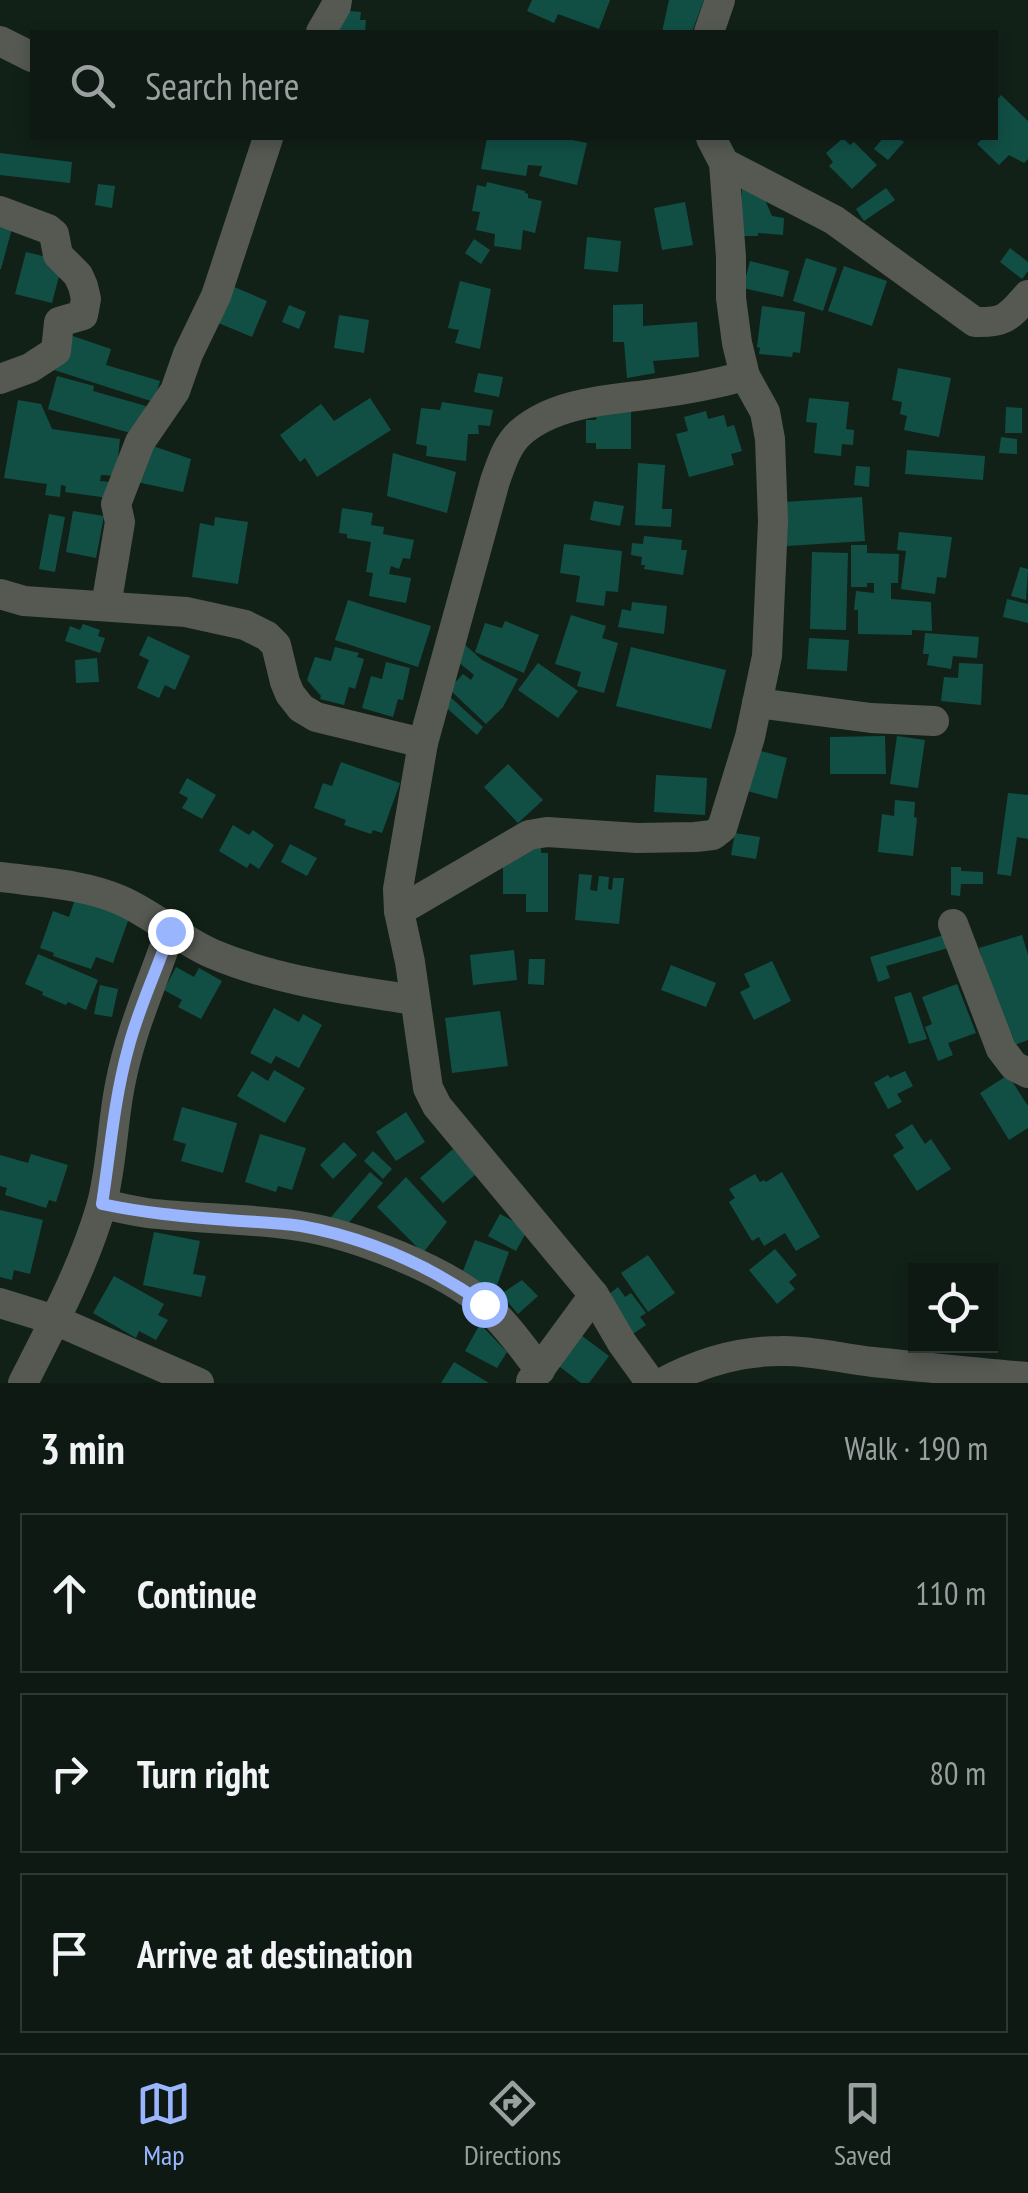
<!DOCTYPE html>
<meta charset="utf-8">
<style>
:root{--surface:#0d1912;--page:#16221b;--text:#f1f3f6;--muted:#9aa09f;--line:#2d3832;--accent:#99b5fd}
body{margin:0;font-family:"PT Sans Narrow",sans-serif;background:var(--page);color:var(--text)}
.controls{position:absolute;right:30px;bottom:30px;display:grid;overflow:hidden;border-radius:0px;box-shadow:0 5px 15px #0003}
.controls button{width:90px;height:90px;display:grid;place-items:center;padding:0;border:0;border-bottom:2px solid var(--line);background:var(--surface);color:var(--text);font:50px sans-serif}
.stop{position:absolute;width:30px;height:30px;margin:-22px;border:8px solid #99b5fd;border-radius:50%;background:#fff}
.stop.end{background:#99b5fd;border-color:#fff;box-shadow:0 2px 10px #0008}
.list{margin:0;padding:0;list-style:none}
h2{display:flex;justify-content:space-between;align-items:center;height:130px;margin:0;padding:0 40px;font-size:42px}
h2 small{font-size:32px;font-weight:400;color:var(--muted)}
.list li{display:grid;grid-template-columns:65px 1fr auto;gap:30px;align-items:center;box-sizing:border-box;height:160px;margin:0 20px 20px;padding:0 20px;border:2px solid var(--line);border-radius:0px}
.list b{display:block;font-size:38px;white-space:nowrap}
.list em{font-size:32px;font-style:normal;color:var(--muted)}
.icon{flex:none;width:55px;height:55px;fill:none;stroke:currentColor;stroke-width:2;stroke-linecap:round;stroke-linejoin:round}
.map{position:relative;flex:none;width:1028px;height:1383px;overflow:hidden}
.search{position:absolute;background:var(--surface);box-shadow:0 5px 15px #0003;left:30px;right:30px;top:30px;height:110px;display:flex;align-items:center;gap:25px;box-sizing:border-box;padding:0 35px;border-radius:0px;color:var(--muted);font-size:38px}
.sheet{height:670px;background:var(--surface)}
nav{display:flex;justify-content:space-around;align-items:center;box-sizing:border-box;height:140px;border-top:2px solid var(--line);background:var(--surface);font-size:28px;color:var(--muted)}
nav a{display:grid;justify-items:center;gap:5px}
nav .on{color:var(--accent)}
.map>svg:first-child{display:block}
</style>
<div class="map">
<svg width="1028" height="1383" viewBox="0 0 1028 1383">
<rect width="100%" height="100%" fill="#112118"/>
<g fill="#114f45">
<polygon points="532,0 610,0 599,29 558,14 554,23 527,11"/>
<polygon points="669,0 704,0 692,32 662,32"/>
<polygon points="339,10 361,12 360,20 366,20 365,32 325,32"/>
<polygon points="1001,95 1028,121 1028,159 1024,163 1009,155 999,165 977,144 983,138 996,138 996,101"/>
<polygon points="487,138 572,138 572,140 587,143 577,185 539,176 542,166 528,165 526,176 481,169"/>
<polygon points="843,138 850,145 854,142 877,165 852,189 829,166 833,162 826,153"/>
<polygon points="883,138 898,138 904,142 888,160 874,149"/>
<polygon points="0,153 72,162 70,183 0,175"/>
<polygon points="487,182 525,191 525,193 528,194 528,198 542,201 535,233 523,230 521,250 494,246 495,234 476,230 480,212 472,211 477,185 486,187"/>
<polygon points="98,184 115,186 112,208 95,205"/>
<polygon points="742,187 760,188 772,216 784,218 783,235 758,233 758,236 740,236"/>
<polygon points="886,188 895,200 864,221 856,209"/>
<polygon points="685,202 693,245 662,250 654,208"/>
<polygon points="0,218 14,221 1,269 0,269"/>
<polygon points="587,237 621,241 618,272 584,269"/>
<polygon points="474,239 490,250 481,264 465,253"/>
<polygon points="1010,248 1028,262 1028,271 1022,279 1000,262"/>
<polygon points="26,252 63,261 52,303 15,294"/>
<polygon points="806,258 837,268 823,311 793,301"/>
<polygon points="750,261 789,271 783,297 743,288"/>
<polygon points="844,266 887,281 872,326 828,311"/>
<polygon points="460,281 491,289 480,349 455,343 459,330 448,328"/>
<polygon points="232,286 267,301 252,337 216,322"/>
<polygon points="643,304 643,326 697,322 699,357 653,361 655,373 627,378 624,342 613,342 613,305"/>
<polygon points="289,305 306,312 299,329 282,322"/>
<polygon points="762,306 805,312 800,353 793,352 792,357 759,354 760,348 757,347"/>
<polygon points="339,315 369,320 364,353 334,348"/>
<polygon points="64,333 111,349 106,365 160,381 154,402 51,369"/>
<polygon points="898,368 951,378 939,437 904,430 907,416 900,414 902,402 892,400"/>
<polygon points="478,373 503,377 499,397 474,392"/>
<polygon points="57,376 94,386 93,391 146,406 137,435 48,409"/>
<polygon points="370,398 391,430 317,477 305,458 300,462 280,435 321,404 334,421"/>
<polygon points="809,398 849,402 846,429 854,430 853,445 842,444 841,456 814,453 817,423 806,422"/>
<polygon points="18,400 41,404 52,429 120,439 116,476 101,475 100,481 110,482 108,498 65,492 66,486 61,485 60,497 45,495 47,484 4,478"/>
<polygon points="442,402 493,410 490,426 478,425 479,434 468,434 466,461 426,456 427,446 416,444 421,408 440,410"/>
<polygon points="597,406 631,407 631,449 596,449 596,443 586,443 586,420 596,420"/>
<polygon points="1006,407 1022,408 1022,433 1005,433"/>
<polygon points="706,411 708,419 724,415 727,427 734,425 742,451 731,454 734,465 689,477 676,434 688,431 684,417"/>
<polygon points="1001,437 1017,439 1017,454 999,453"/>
<polygon points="147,444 191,459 183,492 137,482"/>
<polygon points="907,450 985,456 983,480 905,474"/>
<polygon points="393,453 456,472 447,513 387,496"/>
<polygon points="638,463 665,465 662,509 672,509 671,527 635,525"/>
<polygon points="856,466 870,467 869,487 854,485"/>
<polygon points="862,497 865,541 787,546 784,502"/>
<polygon points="594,501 624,506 620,526 590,520"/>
<polygon points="342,508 373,513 371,525 384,527 383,534 414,540 410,559 403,558 399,569 391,566 389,574 411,578 406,603 369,596 373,573 366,572 371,542 347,538 347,534 339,533"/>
<polygon points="73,511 104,516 96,558 66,552"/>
<polygon points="49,514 65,517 55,572 39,569"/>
<polygon points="215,517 248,522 238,584 192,577 200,523 214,526"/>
<polygon points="899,532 952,537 946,578 937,577 935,594 901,589 906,551 897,550"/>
<polygon points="644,536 682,540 681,550 687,550 683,575 644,569 645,565 641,565 642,557 631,555 632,543 643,544"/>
<polygon points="564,544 622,551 618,592 606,591 604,606 576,602 580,576 560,573"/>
<polygon points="851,545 867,545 867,553 899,554 898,583 891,583 891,599 931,602 932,631 912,630 912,635 858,634 858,610 854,610 856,591 874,593 874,583 867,583 867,587 851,587"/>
<polygon points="812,552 848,553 846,630 810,629"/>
<polygon points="1020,567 1028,569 1026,600 1011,596"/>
<polygon points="1007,599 1028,604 1028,623 1003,617"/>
<polygon points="348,600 431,626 418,667 335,640"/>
<polygon points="632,602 667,606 664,634 618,627 622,609 631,611"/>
<polygon points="571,615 606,626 602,638 618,643 604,693 577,686 581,672 555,664"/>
<polygon points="505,621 539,635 524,673 475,652 485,623 502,628"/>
<polygon points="83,624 100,630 98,636 105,638 100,653 65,641 70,626 80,630"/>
<polygon points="925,633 979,637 977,658 953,656 951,669 927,665 929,654 923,654"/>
<polygon points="148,636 190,656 175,690 165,685 159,698 137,688 149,660 139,655"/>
<polygon points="809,638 849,640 847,671 807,669"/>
<polygon points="463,643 482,660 518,679 503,707 486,724 449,689 463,674 471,680 474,675 451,656"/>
<polygon points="335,647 359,653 357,657 364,659 355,689 349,687 344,705 320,699 321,696 307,680 315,657 331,661"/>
<polygon points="631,647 726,670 711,729 616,706"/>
<polygon points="97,658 99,682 76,683 75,660"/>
<polygon points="386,662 410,668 403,700 398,699 393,717 362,708 371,676 382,679"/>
<polygon points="538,663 578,691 558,718 518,690"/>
<polygon points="959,663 983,664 981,705 941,701 944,677 958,678"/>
<polygon points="447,694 483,727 477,735 440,702"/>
<polygon points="885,736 886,774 830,774 830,737"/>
<polygon points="897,736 925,740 918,788 890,784"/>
<polygon points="757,750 787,758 777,799 747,791"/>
<polygon points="341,762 400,783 382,833 373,830 371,834 344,825 346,820 314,808 323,783 332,786"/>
<polygon points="508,764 543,800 518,823 484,787"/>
<polygon points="656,775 707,778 705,815 654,812"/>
<polygon points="187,778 216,795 202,819 182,808 188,798 179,793"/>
<polygon points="1008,793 1028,795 1028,839 1017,837 1011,876 997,874"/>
<polygon points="895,800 915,802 914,817 917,818 913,856 878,852 882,814 894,816"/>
<polygon points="233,825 249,835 253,830 274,845 259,869 250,863 247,868 219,851"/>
<polygon points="735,833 760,837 756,859 731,855"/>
<polygon points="290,844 317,858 307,876 281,862"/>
<polygon points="541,848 541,853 548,853 548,912 526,912 526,894 503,894 503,853"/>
<polygon points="951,867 961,867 961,871 983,872 983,884 961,884 960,896 951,895"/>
<polygon points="579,874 592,875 590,890 597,891 599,876 609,877 608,889 612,890 613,878 624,878 619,924 575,920"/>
<polygon points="75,899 129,918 113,963 96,957 91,969 53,956 54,953 40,948 53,911 69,917"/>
<polygon points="944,935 948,948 886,966 890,978 878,982 870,957"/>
<polygon points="1022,935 1028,955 1028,1040 1015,1045 1012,1035 1006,1037 979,948"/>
<polygon points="514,950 517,980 473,985 470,955"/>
<polygon points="38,954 98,980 86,1010 68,1002 66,1005 42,995 43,992 25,984"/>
<polygon points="529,959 545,959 544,985 528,984"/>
<polygon points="772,961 791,1001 754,1020 740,992 750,987 744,974"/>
<polygon points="671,965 716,983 706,1007 661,990"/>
<polygon points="176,967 194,977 199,968 222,981 201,1019 178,1007 182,1000 164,990"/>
<polygon points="957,984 976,1033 948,1043 953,1055 938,1061 925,1027 932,1024 922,997"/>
<polygon points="100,985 118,989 112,1017 94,1014"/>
<polygon points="911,992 927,1039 909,1044 894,997"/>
<polygon points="274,1008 299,1022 303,1014 322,1025 299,1068 276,1056 271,1064 250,1053"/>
<polygon points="500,1011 508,1066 452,1073 445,1018"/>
<polygon points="274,1070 305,1088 285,1123 237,1096 252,1071 268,1081"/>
<polygon points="905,1071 913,1086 897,1094 902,1102 888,1109 874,1083 888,1075 890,1078"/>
<polygon points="1008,1075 1028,1106 1028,1128 1009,1140 980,1093"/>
<polygon points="182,1107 237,1123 223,1173 181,1161 186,1144 173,1140"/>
<polygon points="406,1112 425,1142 396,1161 376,1132"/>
<polygon points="912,1124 925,1144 931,1139 951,1169 917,1191 893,1155 904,1148 895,1135"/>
<polygon points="260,1134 306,1148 292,1190 278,1186 276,1192 245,1182"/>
<polygon points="344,1142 357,1155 333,1179 320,1165"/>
<polygon points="453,1149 476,1174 443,1203 420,1178"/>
<polygon points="373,1151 392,1169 383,1179 364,1161"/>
<polygon points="31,1154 68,1165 56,1202 49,1200 46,1208 5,1195 7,1188 0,1186 0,1155 28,1163"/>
<polygon points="370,1172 383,1183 345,1227 331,1217"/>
<polygon points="782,1172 820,1237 796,1251 785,1233 764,1246 759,1237 752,1241 729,1202 735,1198 729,1189 755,1174 760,1182 764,1180 766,1182"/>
<polygon points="406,1177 447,1222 423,1253 377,1207"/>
<polygon points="0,1210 43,1220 30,1274 14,1270 12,1280 0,1277"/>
<polygon points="500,1214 528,1229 516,1251 488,1236"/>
<polygon points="154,1232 200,1241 193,1274 206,1276 201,1297 143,1285"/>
<polygon points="475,1240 509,1252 496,1288 461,1276"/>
<polygon points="775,1249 797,1275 789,1282 795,1289 777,1304 749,1270"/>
<polygon points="648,1255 675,1293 648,1312 621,1273"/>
<polygon points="114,1276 164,1304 158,1315 168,1320 156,1340 139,1331 136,1338 93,1313"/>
<polygon points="522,1280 538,1296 518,1314 501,1294"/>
<polygon points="618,1287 625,1297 631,1293 646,1313 640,1317 646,1325 627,1338 600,1301"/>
<polygon points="480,1324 507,1352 497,1368 465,1351"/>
<polygon points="578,1333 609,1356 589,1383 581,1383 555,1363"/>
<polygon points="454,1362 489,1383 441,1383"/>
</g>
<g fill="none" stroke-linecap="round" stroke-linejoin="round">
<g stroke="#555952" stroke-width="30">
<polyline points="321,32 336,6 337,0"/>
<polyline points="709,32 720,0"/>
<polyline points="0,41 32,57"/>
<path d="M724,163L834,220L975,322C1005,323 1009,317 1028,295"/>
<polyline points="0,211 48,229 54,234 58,255 78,275 83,286 86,299 83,315 59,322 56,351 30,368 0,379"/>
<polyline points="0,594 24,601 186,612 245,625 267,636 276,645 285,682 290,694 301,708 316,717 423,743"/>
<polyline points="106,606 120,522 116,504 140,442 175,391 188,354 216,296 268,138"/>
<polyline points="757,703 871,718 934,721"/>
<path d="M0,877C39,882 84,884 120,900C153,914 180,940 213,954C277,981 346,989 414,1000"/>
<polyline points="399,911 529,835 547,832 637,838 695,837 713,835 722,828 750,737 767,656 773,521 770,439 765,412 745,376 737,343 731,298 731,257 724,163 711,138"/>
<polyline points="953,924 1001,1049 1014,1066 1028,1073"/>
<path d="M102,1204C117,1207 132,1211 147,1213C197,1219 249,1218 299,1226C352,1234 446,1269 486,1306C507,1325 523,1348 540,1370"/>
<polyline points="0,1303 55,1320 199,1383"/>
<polyline points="531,1381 594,1295"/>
<path d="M23,1383C52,1326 83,1268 101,1207C112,1168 112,1125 120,1085C130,1031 153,982 170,931"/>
<path d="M651,1383L622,1343L594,1295L437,1106L428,1088L410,962L399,911L398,889L423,743L495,481C501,465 506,446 520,433C555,402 609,400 653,394C684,390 715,384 745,376"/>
<path d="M662,1383C699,1363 738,1351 781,1351C811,1350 843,1359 873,1362C925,1367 976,1373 1028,1377"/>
</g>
</g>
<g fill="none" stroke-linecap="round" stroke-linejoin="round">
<path stroke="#99b5fd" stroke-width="12" d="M170,931C157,971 138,1009 128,1049C114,1100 110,1153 102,1204C148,1214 193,1217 240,1221C260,1222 281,1223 301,1226C367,1238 430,1266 484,1304"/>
</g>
</svg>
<div class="controls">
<button><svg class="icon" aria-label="locate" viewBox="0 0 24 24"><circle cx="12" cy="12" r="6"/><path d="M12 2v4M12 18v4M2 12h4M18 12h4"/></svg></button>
</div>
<div class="stop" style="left:484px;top:1304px"></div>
<div class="stop end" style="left:170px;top:931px"></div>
<div class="search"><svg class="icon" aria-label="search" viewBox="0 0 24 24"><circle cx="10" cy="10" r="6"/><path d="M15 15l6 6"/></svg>Search here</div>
</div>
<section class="sheet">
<h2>3 min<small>Walk · 190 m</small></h2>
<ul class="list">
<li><svg class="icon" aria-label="ahead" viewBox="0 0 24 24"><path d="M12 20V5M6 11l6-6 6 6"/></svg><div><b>Continue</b></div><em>110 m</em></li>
<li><svg class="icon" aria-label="right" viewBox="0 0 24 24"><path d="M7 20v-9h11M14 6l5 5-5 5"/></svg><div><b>Turn right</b></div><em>80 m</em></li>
<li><svg class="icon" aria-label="arrive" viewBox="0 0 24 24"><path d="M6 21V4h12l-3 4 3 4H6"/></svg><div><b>Arrive at destination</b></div></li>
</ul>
</section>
<nav>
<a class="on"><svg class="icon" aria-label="map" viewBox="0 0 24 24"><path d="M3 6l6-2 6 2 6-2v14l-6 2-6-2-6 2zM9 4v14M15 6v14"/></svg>Map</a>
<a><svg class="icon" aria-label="directions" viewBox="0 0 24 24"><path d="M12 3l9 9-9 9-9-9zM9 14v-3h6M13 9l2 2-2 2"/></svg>Directions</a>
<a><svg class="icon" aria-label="saved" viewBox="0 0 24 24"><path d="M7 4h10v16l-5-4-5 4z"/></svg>Saved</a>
</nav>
